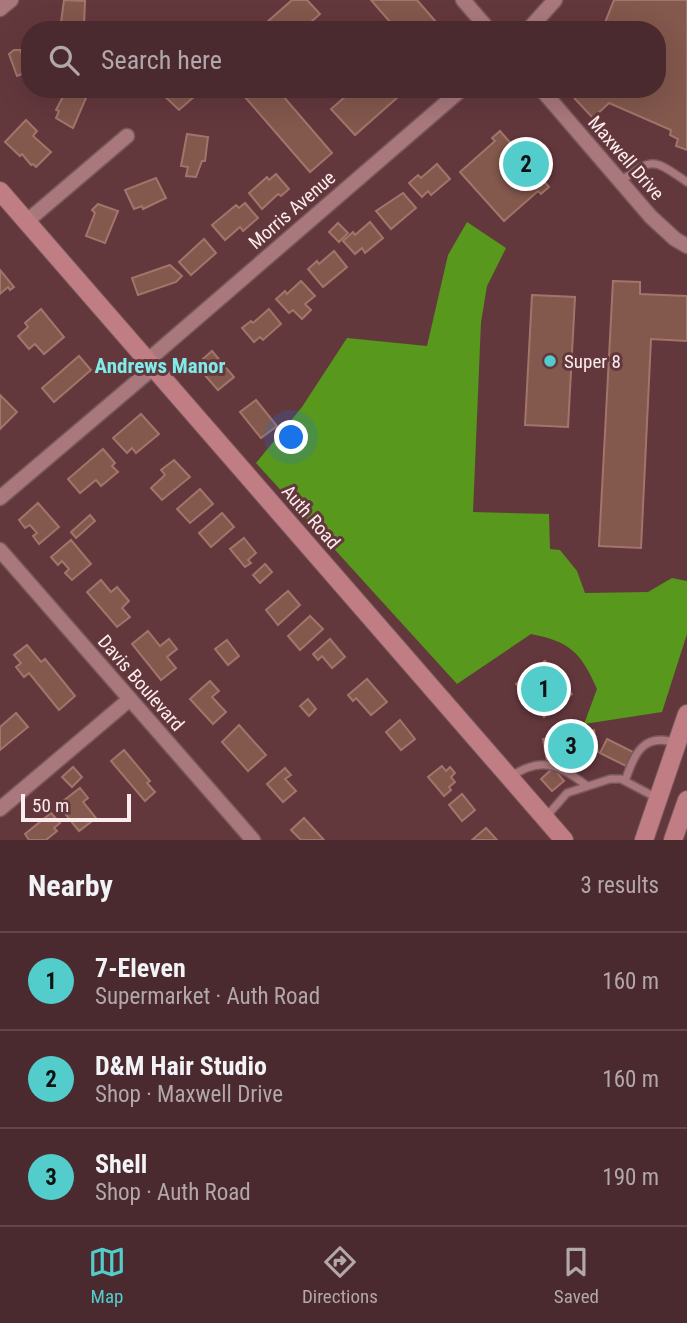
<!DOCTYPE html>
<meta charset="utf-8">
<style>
:root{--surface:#4a2a2e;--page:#54363a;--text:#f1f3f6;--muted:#b2a7aa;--line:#61464a;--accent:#53cdcb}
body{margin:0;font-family:"Roboto Condensed",sans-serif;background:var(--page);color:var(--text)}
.scale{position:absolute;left:21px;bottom:18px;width:110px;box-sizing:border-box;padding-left:7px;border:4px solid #fdeced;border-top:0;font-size:19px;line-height:24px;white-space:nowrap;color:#fdeced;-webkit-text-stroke:5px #63383d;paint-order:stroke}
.you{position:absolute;left:292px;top:438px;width:24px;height:24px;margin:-18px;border:5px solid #fff;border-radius:50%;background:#1a73e8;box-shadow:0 0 0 10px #1a73e833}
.badge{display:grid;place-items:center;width:46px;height:46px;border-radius:50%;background:var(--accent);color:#111;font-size:23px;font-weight:700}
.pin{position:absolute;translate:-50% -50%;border:4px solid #fff;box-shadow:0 2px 7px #0006}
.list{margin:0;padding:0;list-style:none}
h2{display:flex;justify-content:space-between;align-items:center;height:91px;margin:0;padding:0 28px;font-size:30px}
h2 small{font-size:23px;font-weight:400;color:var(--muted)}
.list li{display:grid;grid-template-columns:46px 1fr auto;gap:21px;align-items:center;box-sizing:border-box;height:98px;padding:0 28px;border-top:2px solid var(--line)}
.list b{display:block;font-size:26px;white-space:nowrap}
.list p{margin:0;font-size:23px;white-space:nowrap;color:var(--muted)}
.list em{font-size:23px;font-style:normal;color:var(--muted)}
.icon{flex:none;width:38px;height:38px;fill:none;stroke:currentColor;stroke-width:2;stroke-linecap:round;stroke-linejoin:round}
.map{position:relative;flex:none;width:687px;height:840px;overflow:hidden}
.search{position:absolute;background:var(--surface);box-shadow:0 7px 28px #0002;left:21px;right:21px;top:21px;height:77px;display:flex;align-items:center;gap:18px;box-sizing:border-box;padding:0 24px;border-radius:28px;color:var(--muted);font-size:26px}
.sheet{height:385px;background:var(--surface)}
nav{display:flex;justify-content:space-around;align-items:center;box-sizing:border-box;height:98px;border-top:2px solid var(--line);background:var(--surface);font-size:19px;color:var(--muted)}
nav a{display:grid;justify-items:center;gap:4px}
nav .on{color:var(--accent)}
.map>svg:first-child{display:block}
</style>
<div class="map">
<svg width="687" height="840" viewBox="0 0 687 840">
<rect width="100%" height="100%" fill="#63383d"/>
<path fill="#58981c" d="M467,222L506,248L487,286L481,322L473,512L549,514L550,549L560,550L577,571L585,593L648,592L672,578L687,581V634L662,712L584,724L597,689C582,654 570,641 531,634L457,684L256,463L302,407L347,338L427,346L448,255Z"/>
<g fill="#83584d" stroke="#a3756a" stroke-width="2">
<polygon points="64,0 85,1 84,26 80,26 80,30 60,30"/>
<polygon points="292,0 307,0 320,14 302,30 258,30"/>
<polygon points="371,0 417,0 443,30 397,30"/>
<polygon points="614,0 687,0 687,150 676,146 678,139 670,135 671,130 609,103 593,118 575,99 573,94 577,89 657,89 657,30 602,30"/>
<polygon points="30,49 30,71 17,76 9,54 14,50 21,50 21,52"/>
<polygon points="67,89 86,98 73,128 56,118 59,111 56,110"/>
<polygon points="157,89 188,89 195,96 179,110"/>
<polygon points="238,89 277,89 332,153 310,172"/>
<polygon points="354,89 407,89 355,135 331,109"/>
<polygon points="26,120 37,131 33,136 51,152 36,167 33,164 31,165 22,154 20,156 5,142"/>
<polygon points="500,131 549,187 541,194 538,191 504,221 460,172 495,141 492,138"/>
<polygon points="187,134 208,137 205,161 202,161 196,177 186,176 188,167 181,166"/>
<polygon points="437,164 450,179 431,195 428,191 422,197 409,183 418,175 421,178"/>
<polygon points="276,174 289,189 281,196 278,194 262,209 249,193 267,177 269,180"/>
<polygon points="156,178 166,198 143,209 142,206 134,209 125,190"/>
<polygon points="403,193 416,208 391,229 376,211"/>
<polygon points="245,203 258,218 243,231 240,227 225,240 212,225 236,205 239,208"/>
<polygon points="98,204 118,211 105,243 86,236 95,213 92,210"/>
<polygon points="370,222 383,238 365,253 362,248 355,254 343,241 353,232 355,235"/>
<polygon points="338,223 348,233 339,242 329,232"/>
<polygon points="204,239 216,253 191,275 179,262"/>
<polygon points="334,251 347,267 323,287 308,269 317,261 319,264"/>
<polygon points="170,265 182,276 176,282 138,295 132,278"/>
<polygon points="0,270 14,287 10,290 8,287 0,294"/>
<polygon points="301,281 315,296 305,304 311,310 302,319 293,310 289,313 276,299 285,291 287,294"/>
<polygon points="613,281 640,282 640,294 687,296 687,341 651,339 641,548 599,546"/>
<polygon points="532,295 575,297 568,427 525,425"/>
<polygon points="41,309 64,337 44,354 35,344 29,349 18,336 28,327 25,323"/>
<polygon points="269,309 281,324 263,340 260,337 254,342 242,328 251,321 253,323"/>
<polygon points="212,351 234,377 218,390 196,365"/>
<polygon points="79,356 91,370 54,402 42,388"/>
<polygon points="0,395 17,412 0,429"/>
<polygon points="256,400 277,426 261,438 240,412"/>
<polygon points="141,414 159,434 136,453 132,448 127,453 113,438"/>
<polygon points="103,449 115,463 112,466 118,472 101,486 96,480 80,493 68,479"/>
<polygon points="174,460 190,477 162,500 151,488 165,475 161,470"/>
<polygon points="200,489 213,504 190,523 177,509"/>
<polygon points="38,503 59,527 39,544 33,536 37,533 30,525 25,528 19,520"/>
<polygon points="222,513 234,527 211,547 199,533"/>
<polygon points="90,515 95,521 76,538 71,532"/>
<polygon points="244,538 256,553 248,560 251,563 245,567 230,549"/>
<polygon points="71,540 91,564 72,580 65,573 69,569 62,561 58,565 51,557"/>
<polygon points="265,564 272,572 260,583 253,575"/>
<polygon points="101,580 111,592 117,587 129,601 122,608 130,617 117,627 87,592"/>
<polygon points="288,591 300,605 278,625 266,610"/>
<polygon points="310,616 323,629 300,650 288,636"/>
<polygon points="148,631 160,646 169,639 177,649 167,657 176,668 161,680 132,644"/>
<polygon points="330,639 345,657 332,668 322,656 318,660 313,654"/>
<polygon points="227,640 239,656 228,665 215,649"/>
<polygon points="27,645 41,662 45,659 75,696 59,710 29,673 24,677 16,667 21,663 14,655"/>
<polygon points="545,661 572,694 544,717 516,684"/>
<polygon points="367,679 387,702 371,715 356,698 353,701 348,695"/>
<polygon points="210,681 219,691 212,697 226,712 213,724 190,699"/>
<polygon points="308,699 316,709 309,716 300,706"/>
<polygon points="16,713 28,727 0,750 0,727"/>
<polygon points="400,720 415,739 401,750 386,732"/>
<polygon points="239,725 266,755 248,771 222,742"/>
<polygon points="594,730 598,752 547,761 543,739"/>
<polygon points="607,739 635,753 628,767 600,753"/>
<polygon points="124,750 150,781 147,783 155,792 145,801 111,761"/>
<polygon points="442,766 446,771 450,767 455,773 451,777 455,782 449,787 451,790 444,796 428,777"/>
<polygon points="73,767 82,777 72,787 62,777"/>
<polygon points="285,768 291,775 285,779 296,791 283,802 267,784"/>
<polygon points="553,768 564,781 552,791 541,779"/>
<polygon points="80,788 88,798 83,802 96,818 79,831 58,805"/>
<polygon points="462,794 475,810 462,821 449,805"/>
<polygon points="51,813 60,823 54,828 57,831 46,840 29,840 25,834"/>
<polygon points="304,818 324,840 301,840 291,830"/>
<polygon points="486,828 497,840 472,840"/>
</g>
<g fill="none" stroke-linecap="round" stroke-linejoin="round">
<defs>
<g id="service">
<path d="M621,181C654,156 654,160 687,182"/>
<path d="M510,777C541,756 558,764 586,785"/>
<path d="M625,781C635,753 643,732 677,743"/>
<polyline points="545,818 567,793 610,779 621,779 657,798"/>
</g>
<g id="minor">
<polyline points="463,0 489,30"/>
<polyline points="0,9 11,0"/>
<polyline points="528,30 555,0"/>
<polyline points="541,89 651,217 675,239 687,246"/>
<polyline points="26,222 127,136"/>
<polyline points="147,361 462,89"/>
<polyline points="0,498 153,368"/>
<polyline points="0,550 253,840"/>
<polyline points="0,809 130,699"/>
</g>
<g id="secondary">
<polyline points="0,191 564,840"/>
<polyline points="644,840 687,714"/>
<polyline points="673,840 687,800"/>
</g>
</defs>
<use href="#service" stroke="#79585c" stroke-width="10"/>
<use href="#minor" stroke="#79585c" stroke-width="17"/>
<use href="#secondary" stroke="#79585c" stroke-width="20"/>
<use href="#service" stroke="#a8787c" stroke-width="7"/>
<use href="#minor" stroke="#a8787c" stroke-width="14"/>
<use href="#secondary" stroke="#c07e84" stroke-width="18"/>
</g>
<circle fill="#53cdcb" stroke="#63383d" stroke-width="2.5" cx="550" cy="361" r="7"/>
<g text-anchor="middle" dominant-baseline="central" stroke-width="6" stroke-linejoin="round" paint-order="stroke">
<g font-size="19" fill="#fdeced" stroke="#63383d">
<text transform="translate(626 158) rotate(49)">Maxwell Drive</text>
<text transform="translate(292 210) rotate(-41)">Morris Avenue</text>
<text transform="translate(311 517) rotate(49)">Auth Road</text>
<text transform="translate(141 683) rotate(49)">Davis Boulevard</text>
</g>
<g font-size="19" fill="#fdeced" stroke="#63383d" text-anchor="start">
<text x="564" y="361">Super 8</text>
</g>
<g font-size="21" font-weight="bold" fill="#80ecea" stroke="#63383d">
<text x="160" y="366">Andrews Manor</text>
</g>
</g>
</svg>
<div class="scale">50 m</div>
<div class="you"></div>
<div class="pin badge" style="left:544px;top:689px">1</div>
<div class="pin badge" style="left:526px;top:164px">2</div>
<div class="pin badge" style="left:571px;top:746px">3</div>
<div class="search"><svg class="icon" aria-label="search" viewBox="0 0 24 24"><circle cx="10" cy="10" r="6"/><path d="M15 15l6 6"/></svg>Search here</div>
</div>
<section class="sheet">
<h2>Nearby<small>3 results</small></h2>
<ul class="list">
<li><span class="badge">1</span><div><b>7-Eleven</b><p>Supermarket · Auth Road</p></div><em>160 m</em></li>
<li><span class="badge">2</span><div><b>D&amp;M Hair Studio</b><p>Shop · Maxwell Drive</p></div><em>160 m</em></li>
<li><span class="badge">3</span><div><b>Shell</b><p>Shop · Auth Road</p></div><em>190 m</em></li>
</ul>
</section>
<nav>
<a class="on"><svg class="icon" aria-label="map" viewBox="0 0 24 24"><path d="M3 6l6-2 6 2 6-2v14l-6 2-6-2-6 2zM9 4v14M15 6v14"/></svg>Map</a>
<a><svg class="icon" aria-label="directions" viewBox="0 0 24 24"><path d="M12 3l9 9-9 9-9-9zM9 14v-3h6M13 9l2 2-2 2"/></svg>Directions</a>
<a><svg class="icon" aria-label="saved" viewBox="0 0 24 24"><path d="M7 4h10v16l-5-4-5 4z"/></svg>Saved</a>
</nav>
